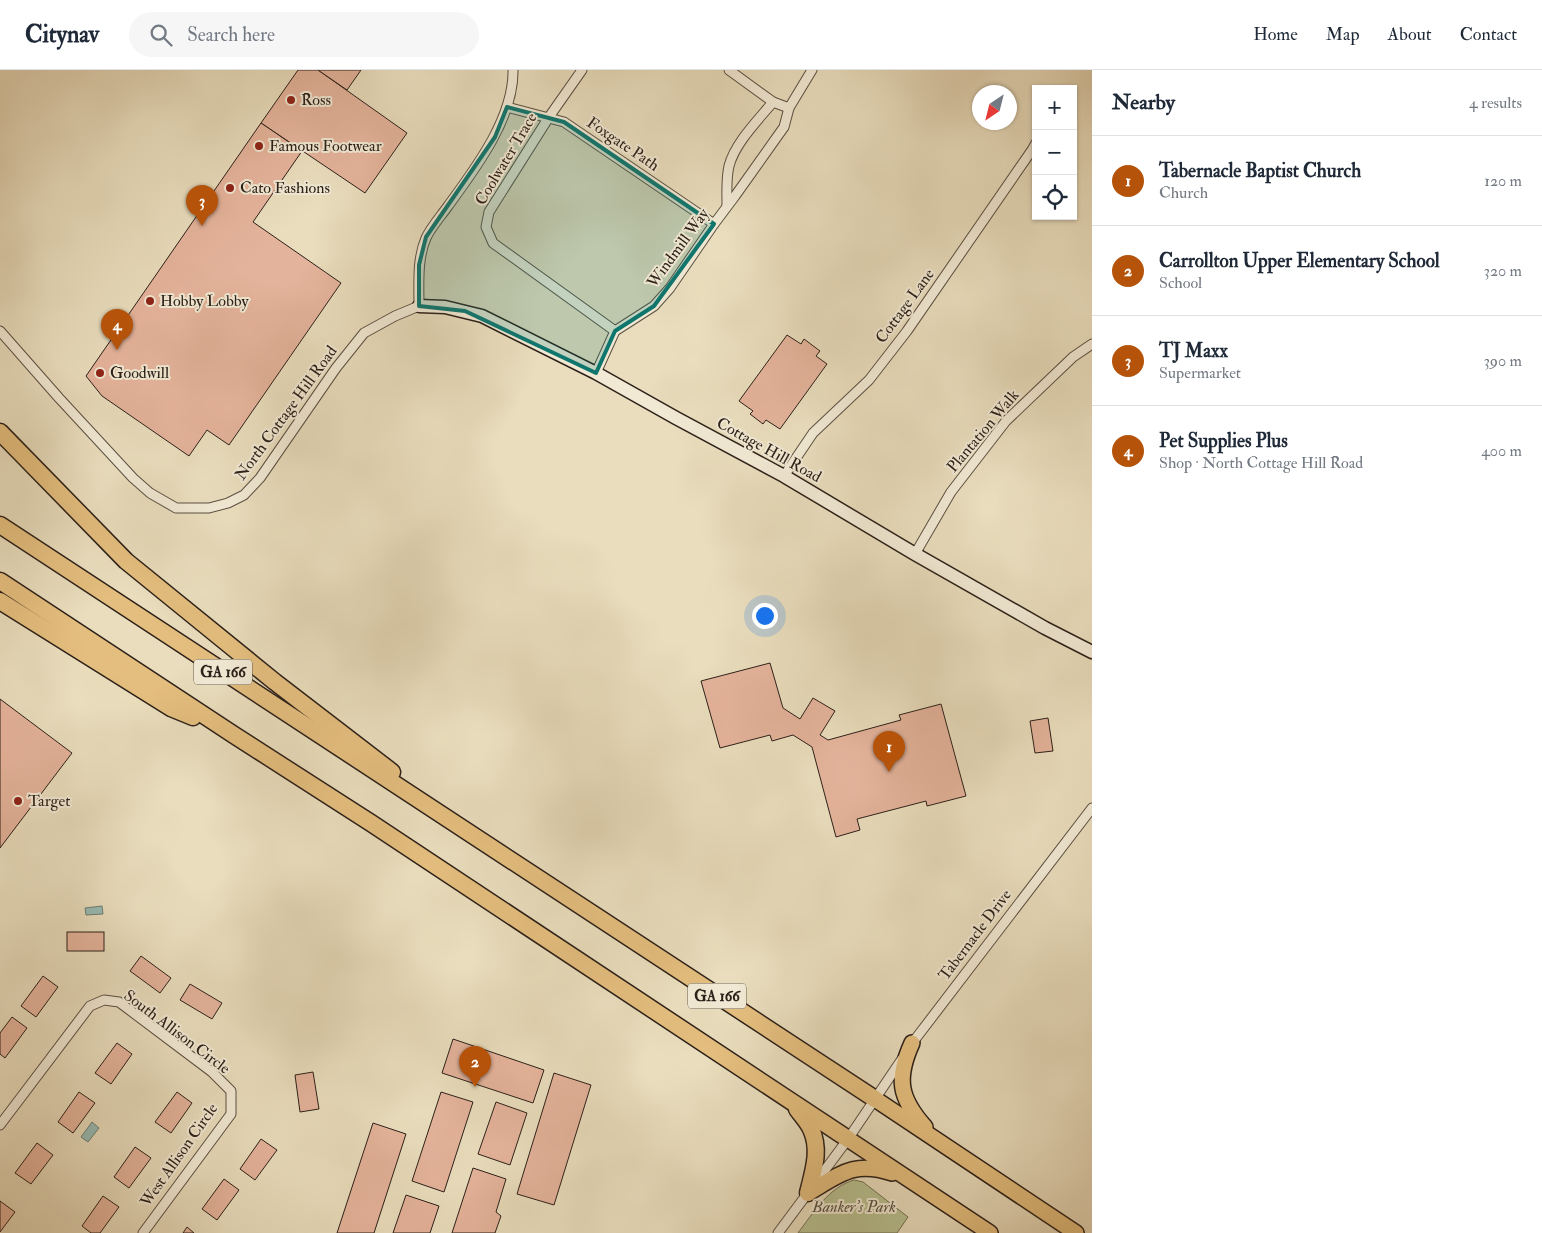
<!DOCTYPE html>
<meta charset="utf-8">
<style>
:root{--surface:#fff;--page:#f6f6f7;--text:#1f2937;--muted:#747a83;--line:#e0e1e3;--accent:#b45309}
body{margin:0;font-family:"IM FELL Double Pica",serif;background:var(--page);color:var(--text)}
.controls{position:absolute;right:15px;top:15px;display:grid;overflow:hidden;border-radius:0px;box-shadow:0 1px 4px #0004}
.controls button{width:45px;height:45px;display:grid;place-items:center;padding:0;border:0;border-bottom:1px solid var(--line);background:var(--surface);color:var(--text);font:25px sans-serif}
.compass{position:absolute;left:972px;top:15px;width:45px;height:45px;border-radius:50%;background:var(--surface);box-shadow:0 1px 4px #0004;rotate:215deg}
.you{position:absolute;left:764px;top:545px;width:18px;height:18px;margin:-12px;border:4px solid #fff;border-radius:50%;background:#1a73e8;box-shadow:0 0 0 8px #1a73e833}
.badge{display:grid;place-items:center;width:32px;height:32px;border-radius:50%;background:var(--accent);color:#fff;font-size:16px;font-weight:700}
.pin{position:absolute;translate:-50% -41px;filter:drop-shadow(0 1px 2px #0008)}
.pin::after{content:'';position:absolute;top:26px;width:18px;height:15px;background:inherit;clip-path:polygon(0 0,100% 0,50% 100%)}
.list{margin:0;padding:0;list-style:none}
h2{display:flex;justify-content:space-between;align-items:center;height:65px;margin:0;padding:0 20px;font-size:21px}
h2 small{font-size:16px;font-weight:400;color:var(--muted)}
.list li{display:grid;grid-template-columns:32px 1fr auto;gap:15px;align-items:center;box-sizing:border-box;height:90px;padding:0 20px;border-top:1px solid var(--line)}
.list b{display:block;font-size:19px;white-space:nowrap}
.list p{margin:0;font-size:16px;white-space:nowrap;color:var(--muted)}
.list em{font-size:16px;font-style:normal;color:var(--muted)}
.icon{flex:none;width:28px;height:28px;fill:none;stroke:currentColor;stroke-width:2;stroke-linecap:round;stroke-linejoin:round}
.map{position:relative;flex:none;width:1092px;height:1163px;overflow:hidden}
header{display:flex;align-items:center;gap:30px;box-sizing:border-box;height:70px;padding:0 25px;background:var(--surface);border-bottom:1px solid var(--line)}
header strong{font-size:24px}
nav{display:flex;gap:28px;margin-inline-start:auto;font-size:18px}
.search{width:350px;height:45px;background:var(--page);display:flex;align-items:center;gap:12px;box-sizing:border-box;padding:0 18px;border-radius:28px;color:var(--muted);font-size:19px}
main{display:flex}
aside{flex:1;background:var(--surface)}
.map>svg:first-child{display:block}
</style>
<header>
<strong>Citynav</strong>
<div class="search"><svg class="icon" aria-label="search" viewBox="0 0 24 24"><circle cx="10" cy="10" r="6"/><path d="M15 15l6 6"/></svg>Search here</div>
<nav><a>Home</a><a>Map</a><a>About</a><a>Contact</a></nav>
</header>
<main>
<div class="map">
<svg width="1092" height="1163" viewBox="0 0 1092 1163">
<rect width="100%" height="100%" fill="#e9ddbd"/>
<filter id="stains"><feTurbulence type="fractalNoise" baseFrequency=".004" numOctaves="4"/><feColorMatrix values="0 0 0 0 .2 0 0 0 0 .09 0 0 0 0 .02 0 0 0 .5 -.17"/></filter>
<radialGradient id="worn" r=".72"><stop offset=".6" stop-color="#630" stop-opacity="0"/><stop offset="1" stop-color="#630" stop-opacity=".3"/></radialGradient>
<path fill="#b8c090" stroke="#727054" d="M854,1110L863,1112L908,1147L897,1163H798C813,1143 829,1117 854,1110Z"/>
<g fill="#97bbb4" stroke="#6c7d76">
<polygon points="102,836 103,844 86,845 85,838"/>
<polygon points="92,1052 99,1058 88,1072 81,1067"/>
</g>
<g fill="#e4b39b" stroke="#2c2019">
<polygon points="298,0 318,0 407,63 365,123 261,53"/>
<polygon points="318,0 361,0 347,20"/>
<polygon points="261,53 302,81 253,152 341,213 229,375 207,360 189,386 102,326 86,306"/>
<polygon points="787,265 801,274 804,269 820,281 816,286 827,294 780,359 766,350 763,354 750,344 753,341 739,331"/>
<polygon points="770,593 783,638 800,649 813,628 835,641 820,665 828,670 901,650 899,645 941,634 966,726 927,736 926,731 857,749 860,760 836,767 812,677 793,665 772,671 770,665 720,678 701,611"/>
<polygon points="0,629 72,683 0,778"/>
<polygon points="1048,648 1053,681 1035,683 1030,651"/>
<rect x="67" y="862" width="37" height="19"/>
<polygon points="141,886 171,908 160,923 130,901"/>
<polygon points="43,906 58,917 36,947 21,936"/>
<polygon points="190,914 222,933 212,949 180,930"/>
<polygon points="12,947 27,958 5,988 0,984 0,963"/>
<polygon points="453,969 544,1000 533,1033 442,1003"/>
<polygon points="117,973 132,984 111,1014 95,1003"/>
<polygon points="313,1002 319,1039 300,1042 295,1005"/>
<polygon points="554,1003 591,1015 554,1135 517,1124"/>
<polygon points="79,1022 95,1033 73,1063 58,1052"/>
<polygon points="177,1022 192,1033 171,1063 155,1052"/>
<polygon points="441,1022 473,1032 444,1122 412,1111"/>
<polygon points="496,1032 527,1043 510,1095 478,1084"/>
<polygon points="373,1053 406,1064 374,1163 337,1163"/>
<polygon points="261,1069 277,1080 255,1110 240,1099"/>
<polygon points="37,1073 53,1085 31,1114 15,1103"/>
<polygon points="135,1077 151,1088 129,1118 114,1107"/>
<polygon points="473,1098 506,1109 496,1142 501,1146 495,1163 452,1163"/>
<polygon points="224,1109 239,1120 217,1150 202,1139"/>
<polygon points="406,1125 439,1136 430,1163 393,1163"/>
<polygon points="103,1126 119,1137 100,1163 91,1163 82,1156"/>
<polygon points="0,1131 15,1142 0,1162"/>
<polygon points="187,1157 194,1163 183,1163"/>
</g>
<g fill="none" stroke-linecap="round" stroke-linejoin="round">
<defs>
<g id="street">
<polyline points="582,0 549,47 489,142 486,157 493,173 615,261"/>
<polyline points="729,0 773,32 789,38"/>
<polyline points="507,37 564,52 714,154"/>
<path d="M727,135C727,122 726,109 729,96C735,73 758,50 773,32"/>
<path d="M0,261L59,328L133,408L150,423L176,438H209L228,433L244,425L260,408L336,298L364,263L395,246L419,236C419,213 417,189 426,168C431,157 441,146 448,136C475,99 514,48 513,0"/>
<polyline points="596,303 615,261 654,236 670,218 714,154 735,126 784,57 789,38 812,0"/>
<polyline points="784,406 813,363 869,310 907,261 1032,80 1036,73"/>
<polyline points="915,484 951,422 1006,351 1073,287 1092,274"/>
<polyline points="910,976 1092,738"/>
<polyline points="0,1055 90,936 104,930 119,932 212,1002 231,1021 231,1044 143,1163"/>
<polyline points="778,1163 848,1069 902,989"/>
</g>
<polyline id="secondary" points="419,236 445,237 482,246 596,303 676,348 784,406 915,484 1045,558 1092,582"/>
<g id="primary">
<path d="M912,973C896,1008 899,1028 925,1057"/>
<polyline points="875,1029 1076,1163"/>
<polyline points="848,1069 990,1163"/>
<path d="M808,1123C839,1105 854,1090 892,1103"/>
</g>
<g id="highway">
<polyline points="0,362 126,491 275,612 392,702"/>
<polyline points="0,455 875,1029"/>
<polyline points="0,511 234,665 371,753 848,1069"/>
<polyline points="0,531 171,638 193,647"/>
<path d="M797,1039C802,1046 808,1052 811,1059C821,1080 813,1102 808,1123"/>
</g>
</defs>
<use href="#street" stroke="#5b4f42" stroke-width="11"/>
<use href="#secondary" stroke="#2c2019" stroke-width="15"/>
<use href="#primary" stroke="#2c2019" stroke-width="18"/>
<use href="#highway" stroke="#2c2019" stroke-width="19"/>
<use href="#street" stroke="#f1e9d4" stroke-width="9"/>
<use href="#secondary" stroke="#f1e9d4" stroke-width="12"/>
<use href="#primary" stroke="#e4be7e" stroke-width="15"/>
<use href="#highway" stroke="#e4be7e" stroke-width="16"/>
</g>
<path fill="#0f766e" fill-opacity="0.2" stroke="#0f766e" stroke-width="4" stroke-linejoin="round" d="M507,37L564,52L714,154L654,236L615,261L596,303L465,241L419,236V195L426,167L495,67Z"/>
<g fill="#8f2418" stroke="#f1e9d4" stroke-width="2">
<circle cx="291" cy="30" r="5"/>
<circle cx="259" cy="76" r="5"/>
<circle cx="230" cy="118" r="5"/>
<circle cx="150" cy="231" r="5"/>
<circle cx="100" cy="303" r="5"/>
<circle cx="18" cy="731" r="5"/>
</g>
<g text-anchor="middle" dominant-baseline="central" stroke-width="4" stroke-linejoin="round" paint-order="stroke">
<g fill="#f1e9d4" stroke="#675c51" stroke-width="1">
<rect x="194" y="589.5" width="58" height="25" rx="4"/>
<rect x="688" y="913.5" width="58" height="25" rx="4"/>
</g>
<g font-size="15" font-weight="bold" fill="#2c2019">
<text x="223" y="602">GA 166</text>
<text x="717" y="926">GA 166</text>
</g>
<g font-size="16" fill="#2c2019" stroke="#f1e9d4" text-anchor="start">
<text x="301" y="30">Ross</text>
<text x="269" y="76">Famous Footwear</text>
<text x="240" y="118">Cato Fashions</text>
<text x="160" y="231">Hobby Lobby</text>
<text x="110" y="303">Goodwill</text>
<text x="28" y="731">Target</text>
</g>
<g font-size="16" fill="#2c2019" stroke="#f1e9d4">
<text transform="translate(623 74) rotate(34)">Foxgate Path</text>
<text transform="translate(506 89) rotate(-59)">Coolwater Trace</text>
<text transform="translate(678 178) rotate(-54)">Windmill Way</text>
<text transform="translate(905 236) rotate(-54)">Cottage Lane</text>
<text transform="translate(286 343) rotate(-54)">North Cottage Hill Road</text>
<text transform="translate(983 361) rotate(-50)">Plantation Walk</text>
<text transform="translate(769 380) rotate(29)">Cottage Hill Road</text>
<text transform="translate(975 865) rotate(-53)">Tabernacle Drive</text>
<text transform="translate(177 962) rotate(37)">South Allison Circle</text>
<text transform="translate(179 1085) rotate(-55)">West Allison Circle</text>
</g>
<g font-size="16" font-style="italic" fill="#56503d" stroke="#f1e9d4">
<text x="854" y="1137">Banker's Park</text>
</g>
</g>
<rect width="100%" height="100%" filter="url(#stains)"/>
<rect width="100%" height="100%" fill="url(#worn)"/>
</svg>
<div class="controls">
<button>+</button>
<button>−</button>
<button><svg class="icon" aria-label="locate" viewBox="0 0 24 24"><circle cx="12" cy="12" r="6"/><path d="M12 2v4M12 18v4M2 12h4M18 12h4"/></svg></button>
</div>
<svg class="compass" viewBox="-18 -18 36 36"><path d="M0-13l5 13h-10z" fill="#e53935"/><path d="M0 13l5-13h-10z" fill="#747a83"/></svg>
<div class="you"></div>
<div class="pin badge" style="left:889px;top:702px">1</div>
<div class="pin badge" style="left:475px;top:1017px">2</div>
<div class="pin badge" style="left:202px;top:156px">3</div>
<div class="pin badge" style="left:117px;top:280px">4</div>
</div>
<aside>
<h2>Nearby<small>4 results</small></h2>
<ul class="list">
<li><span class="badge">1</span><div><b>Tabernacle Baptist Church</b><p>Church</p></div><em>120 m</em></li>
<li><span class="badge">2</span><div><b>Carrollton Upper Elementary School</b><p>School</p></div><em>320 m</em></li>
<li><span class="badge">3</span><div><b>TJ Maxx</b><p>Supermarket</p></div><em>390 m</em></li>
<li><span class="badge">4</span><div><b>Pet Supplies Plus</b><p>Shop · North Cottage Hill Road</p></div><em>400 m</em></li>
</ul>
</aside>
</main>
